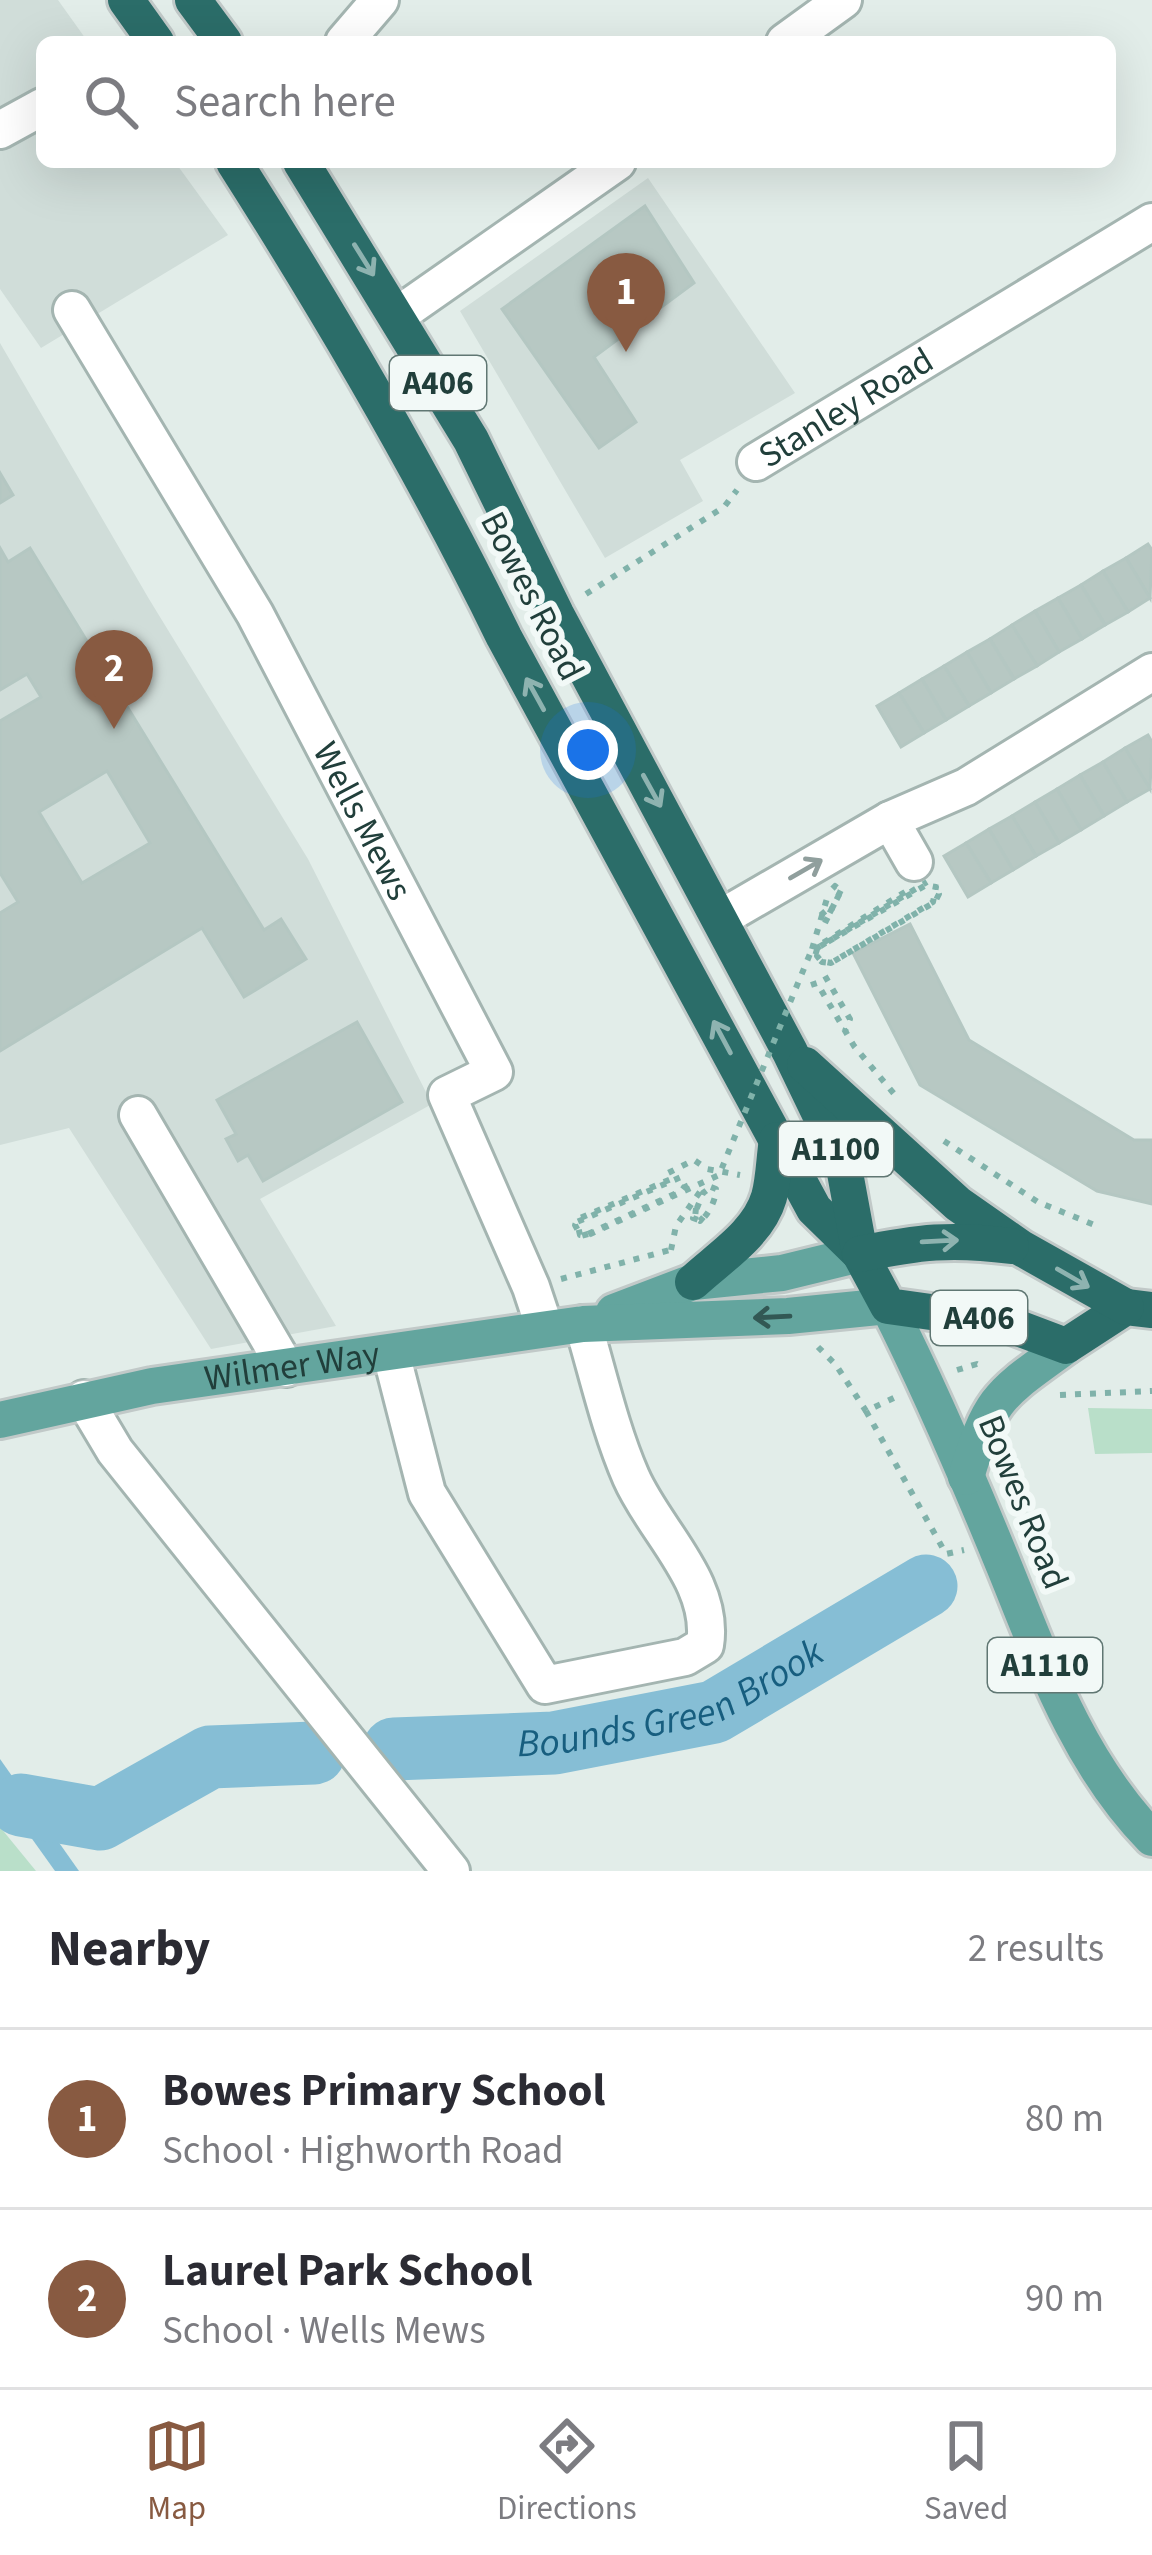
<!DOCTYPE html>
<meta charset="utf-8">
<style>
:root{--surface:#fff;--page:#f7f7f7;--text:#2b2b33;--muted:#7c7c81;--line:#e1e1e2;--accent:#885a41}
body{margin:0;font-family:"Source Sans 3",sans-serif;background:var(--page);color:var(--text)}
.you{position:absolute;left:588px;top:750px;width:42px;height:42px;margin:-30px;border:9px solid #fff;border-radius:50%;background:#1a73e8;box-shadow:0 0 0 18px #1a73e833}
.badge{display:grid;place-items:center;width:78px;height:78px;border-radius:50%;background:var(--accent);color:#fff;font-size:39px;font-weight:700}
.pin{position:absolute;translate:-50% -99px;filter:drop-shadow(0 3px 6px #0008)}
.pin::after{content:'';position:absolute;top:63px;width:42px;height:36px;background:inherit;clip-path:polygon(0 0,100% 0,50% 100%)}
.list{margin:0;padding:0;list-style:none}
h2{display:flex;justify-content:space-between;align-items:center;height:156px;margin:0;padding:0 48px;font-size:51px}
h2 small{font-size:39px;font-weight:400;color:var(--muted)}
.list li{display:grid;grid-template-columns:78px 1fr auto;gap:36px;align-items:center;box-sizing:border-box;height:180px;padding:0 48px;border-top:3px solid var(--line)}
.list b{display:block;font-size:45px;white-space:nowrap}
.list p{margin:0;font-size:39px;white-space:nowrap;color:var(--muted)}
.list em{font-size:39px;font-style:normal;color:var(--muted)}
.icon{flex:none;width:66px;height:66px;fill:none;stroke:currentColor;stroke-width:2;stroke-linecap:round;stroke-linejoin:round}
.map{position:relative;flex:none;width:1152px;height:1871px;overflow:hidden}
.search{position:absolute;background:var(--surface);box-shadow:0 12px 48px #0002;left:36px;right:36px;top:36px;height:132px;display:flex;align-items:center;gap:30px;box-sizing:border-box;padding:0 42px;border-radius:18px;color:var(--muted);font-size:45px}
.sheet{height:516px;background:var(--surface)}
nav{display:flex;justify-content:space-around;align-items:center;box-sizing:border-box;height:168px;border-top:3px solid var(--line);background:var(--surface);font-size:33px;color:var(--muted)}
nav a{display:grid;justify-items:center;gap:6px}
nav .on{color:var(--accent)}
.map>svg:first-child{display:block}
</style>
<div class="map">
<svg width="1152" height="1871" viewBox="0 0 1152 1871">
<rect width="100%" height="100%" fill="#e2ede9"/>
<g fill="#d0ddd9">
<polygon points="0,0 58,0 88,42 42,42 42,162 175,162 228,235 41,348 0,289"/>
<polygon points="648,178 795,393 680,460 703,501 605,558 460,311"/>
<polygon points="0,343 149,599 308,859 432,1104 260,1199 336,1326 211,1349 69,1128 0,1145"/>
</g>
<g fill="#b9dfc9">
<polygon points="1088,1408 1152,1409 1152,1453 1095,1454"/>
<polygon points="0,1827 36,1871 0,1871"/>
</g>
<polygon fill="#86bed5" points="0,1759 79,1871 55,1871 0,1794"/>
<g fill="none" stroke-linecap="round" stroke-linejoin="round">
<g stroke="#86bed5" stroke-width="63">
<path id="s1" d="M394,1749L554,1743L714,1712L926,1586"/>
<polyline points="21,1805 100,1819 210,1757 314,1753"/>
</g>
</g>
<g fill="#b7c8c3" stroke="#b4c7c2" stroke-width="3" fill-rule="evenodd">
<polygon points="645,206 694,283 594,357 636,422 599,448 502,309"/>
<polygon points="0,473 13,495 0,503"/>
<polygon points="1148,544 1152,550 1150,598 1126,558"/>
<path d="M0,548L8,562L30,548L264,930L281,919L306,959L244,997L202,928L0,1051V913L18,902L0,873V721L41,697L27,674L0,690ZM107,771L150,843L82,883L39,812Z"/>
<polygon points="1126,558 1150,598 1128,612 1103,571"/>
<polygon points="1103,571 1128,612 1105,625 1081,585"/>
<polygon points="1081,585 1105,625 1082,639 1058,598"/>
<polygon points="1058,598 1082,639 1059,652 1035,611"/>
<polygon points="1035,611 1059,652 1037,666 1012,625"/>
<polygon points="1012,625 1037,666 1014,679 990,639"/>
<polygon points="990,639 1014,679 991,693 967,652"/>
<polygon points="967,652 991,693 969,706 944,666"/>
<polygon points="944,666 969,706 946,720 922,679"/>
<polygon points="922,679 946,720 924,733 899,693"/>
<polygon points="899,693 924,733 901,747 877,706"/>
<polygon points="1148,735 1152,742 1150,789 1125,748"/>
<polygon points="1125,748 1150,789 1127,802 1103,762"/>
<polygon points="1103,762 1127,802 1104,816 1080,775"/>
<polygon points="1080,775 1104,816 1081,830 1057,789"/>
<polygon points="1057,789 1081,830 1059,843 1035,802"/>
<polygon points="1035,802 1059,843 1036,856 1012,816"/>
<polygon points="1012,816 1036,856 1013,870 989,829"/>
<polygon points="989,829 1013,870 991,883 966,843"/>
<polygon points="966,843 991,883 968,897 944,856"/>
<polygon points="910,924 969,1040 1134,1140 1152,1140 1152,1204 1097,1191 920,1085 853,953"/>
<polygon points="357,1022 402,1102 263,1181 248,1155 238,1161 226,1139 236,1134 217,1100"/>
</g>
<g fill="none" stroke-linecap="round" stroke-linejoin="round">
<defs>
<g id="minor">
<polyline points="344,42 380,0"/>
<polyline points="785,42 843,0"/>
<polyline points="0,130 42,107"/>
<path id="s2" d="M72,310L255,614L494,1072L447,1095L531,1287L545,1329"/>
<polyline points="398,315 617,162"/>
<path id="s3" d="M756,462L1152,222"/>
<polyline points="890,820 914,862"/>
<polyline points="721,918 890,820 966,787 1152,672"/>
<polyline points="138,1115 286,1368"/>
<path d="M391,1353L427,1493L545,1685L685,1657L705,1645C715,1582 655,1532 631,1477C610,1429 598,1374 583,1324"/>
<polyline points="84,1399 115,1451 451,1871"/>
</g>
<g id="major">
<polyline points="614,1312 693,1282 782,1273 860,1254"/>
<path id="s4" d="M0,1420L152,1386L583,1324L788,1316L888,1306C931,1391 968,1478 1004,1566C1043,1662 1078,1762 1152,1838"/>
<path d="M966,1477C991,1395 999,1395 1066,1346"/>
</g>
<g id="highway">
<polyline points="126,0 156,42"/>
<polyline points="193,0 224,42"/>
<path d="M234,162C332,316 424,473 504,637L814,1209L860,1254"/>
<polyline points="301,162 471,440 556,614 790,1052 843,1162 860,1254 888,1306 1002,1322 1066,1346 1126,1307 1152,1310"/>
<polyline points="805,1065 958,1204 1021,1248 1126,1307"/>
<path d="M860,1254C919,1242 951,1238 1011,1246"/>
<path d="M693,1282C720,1257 758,1234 769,1197C774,1179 774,1158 777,1140"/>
</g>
</defs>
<use href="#minor" stroke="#a4b5b1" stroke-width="42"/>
<use href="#major" stroke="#c1c9c8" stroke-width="42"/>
<use href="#highway" stroke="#c1c9c8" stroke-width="42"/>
<g stroke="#80b2aa" stroke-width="6" stroke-dasharray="6 9" stroke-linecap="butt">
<polyline points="586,594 724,507 737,490"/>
<polyline points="905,892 818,946 815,956 822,962 831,963 935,902 939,894 936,885"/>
<polyline points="825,923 841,890"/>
<polyline points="812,949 828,895"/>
<polyline points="825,976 850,1019 845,1031"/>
<polyline points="811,985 817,983 854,1046 895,1095"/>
<polyline points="944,1141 1038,1202 1097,1226"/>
<path d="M711,1187L716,1189C716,1200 709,1213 701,1221L693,1218L703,1193Z"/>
<polyline points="588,1234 581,1236 575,1225 578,1219 671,1179 668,1173 694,1160 707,1169 740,1175"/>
<polyline points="671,1250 676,1226 704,1186"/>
<polyline points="561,1279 670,1250"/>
<polyline points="818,1347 836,1365 866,1411 896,1397"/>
<polyline points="957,1370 977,1364 984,1368"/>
<polyline points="1060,1395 1152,1391"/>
<polyline points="866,1411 946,1554 964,1550"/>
</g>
<use href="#minor" stroke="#fff" stroke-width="36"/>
<use href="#major" stroke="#63a59e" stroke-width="36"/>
<use href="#highway" stroke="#2b6d69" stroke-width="36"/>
<g stroke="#80b2aa" stroke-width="6" stroke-dasharray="6 9" stroke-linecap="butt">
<polyline points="821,911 827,918 841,891 835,886 830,891"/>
<polyline points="696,1208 695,1218 700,1221 707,1213"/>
<polyline points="588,1234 681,1191 685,1186 681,1177 577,1222 580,1235 586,1236 719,1175 812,949 819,947 926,885 936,887 933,902 831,963 821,961 817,956 819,947 927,882"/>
</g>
</g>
<defs><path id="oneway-shaft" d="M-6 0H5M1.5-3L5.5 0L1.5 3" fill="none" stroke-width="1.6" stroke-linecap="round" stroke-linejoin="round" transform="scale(3)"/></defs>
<g stroke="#8eb3b0">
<use href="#oneway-shaft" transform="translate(364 260) rotate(58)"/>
<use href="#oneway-shaft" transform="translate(535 694) rotate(-119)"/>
<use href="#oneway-shaft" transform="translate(652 791) rotate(61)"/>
<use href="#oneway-shaft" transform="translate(722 1037) rotate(-118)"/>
<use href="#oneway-shaft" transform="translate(940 1241) rotate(-3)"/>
<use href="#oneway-shaft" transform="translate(1073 1278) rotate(30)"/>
</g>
<use stroke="#909f9d" href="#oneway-shaft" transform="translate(806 869) rotate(-30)"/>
<use stroke="#325854" href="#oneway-shaft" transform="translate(772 1317) rotate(177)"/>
<g text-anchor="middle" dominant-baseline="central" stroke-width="12" stroke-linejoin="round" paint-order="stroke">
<g fill="#f2f9f7" stroke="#607773" stroke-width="3">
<rect x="390" y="356" width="96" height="54" rx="9"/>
<rect x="779" y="1122" width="114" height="54" rx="9"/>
<rect x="931" y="1291" width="96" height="54" rx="9"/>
<rect x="988" y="1638" width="114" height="54" rx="9"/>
</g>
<g font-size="33" font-weight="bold" fill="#213f3b">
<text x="438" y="383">A406</text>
<text x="836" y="1149">A1100</text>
<text x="979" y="1318">A406</text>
<text x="1045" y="1665">A1110</text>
</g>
<g font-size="36" fill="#213f3b" stroke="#f2f9f7">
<text stroke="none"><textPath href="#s3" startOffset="105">Stanley Road</textPath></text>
<text transform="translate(532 596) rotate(63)">Bowes Road</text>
<text stroke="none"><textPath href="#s2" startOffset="588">Wells Mews</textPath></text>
<text stroke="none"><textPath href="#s4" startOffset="297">Wilmer Way</textPath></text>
<text transform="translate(1023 1502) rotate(68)">Bowes Road</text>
</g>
<g font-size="39" font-style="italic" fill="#175e7f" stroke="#f2f9f7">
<text stroke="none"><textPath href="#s1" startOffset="285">Bounds Green Brook</textPath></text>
</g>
</g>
</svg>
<div class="you"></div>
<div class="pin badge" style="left:626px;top:352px">1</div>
<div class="pin badge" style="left:114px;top:729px">2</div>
<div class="search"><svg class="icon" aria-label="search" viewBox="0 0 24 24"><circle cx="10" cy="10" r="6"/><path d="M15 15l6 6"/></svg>Search here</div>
</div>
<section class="sheet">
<h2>Nearby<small>2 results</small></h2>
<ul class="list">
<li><span class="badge">1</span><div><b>Bowes Primary School</b><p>School · Highworth Road</p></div><em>80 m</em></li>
<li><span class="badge">2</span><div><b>Laurel Park School</b><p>School · Wells Mews</p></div><em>90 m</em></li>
</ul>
</section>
<nav>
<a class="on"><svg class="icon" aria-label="map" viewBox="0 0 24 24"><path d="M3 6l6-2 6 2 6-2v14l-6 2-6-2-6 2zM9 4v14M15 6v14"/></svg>Map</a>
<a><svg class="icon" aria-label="directions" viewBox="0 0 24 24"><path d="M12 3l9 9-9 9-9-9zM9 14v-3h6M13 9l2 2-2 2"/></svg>Directions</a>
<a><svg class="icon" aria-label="saved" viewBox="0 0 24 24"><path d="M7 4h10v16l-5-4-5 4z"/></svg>Saved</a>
</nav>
